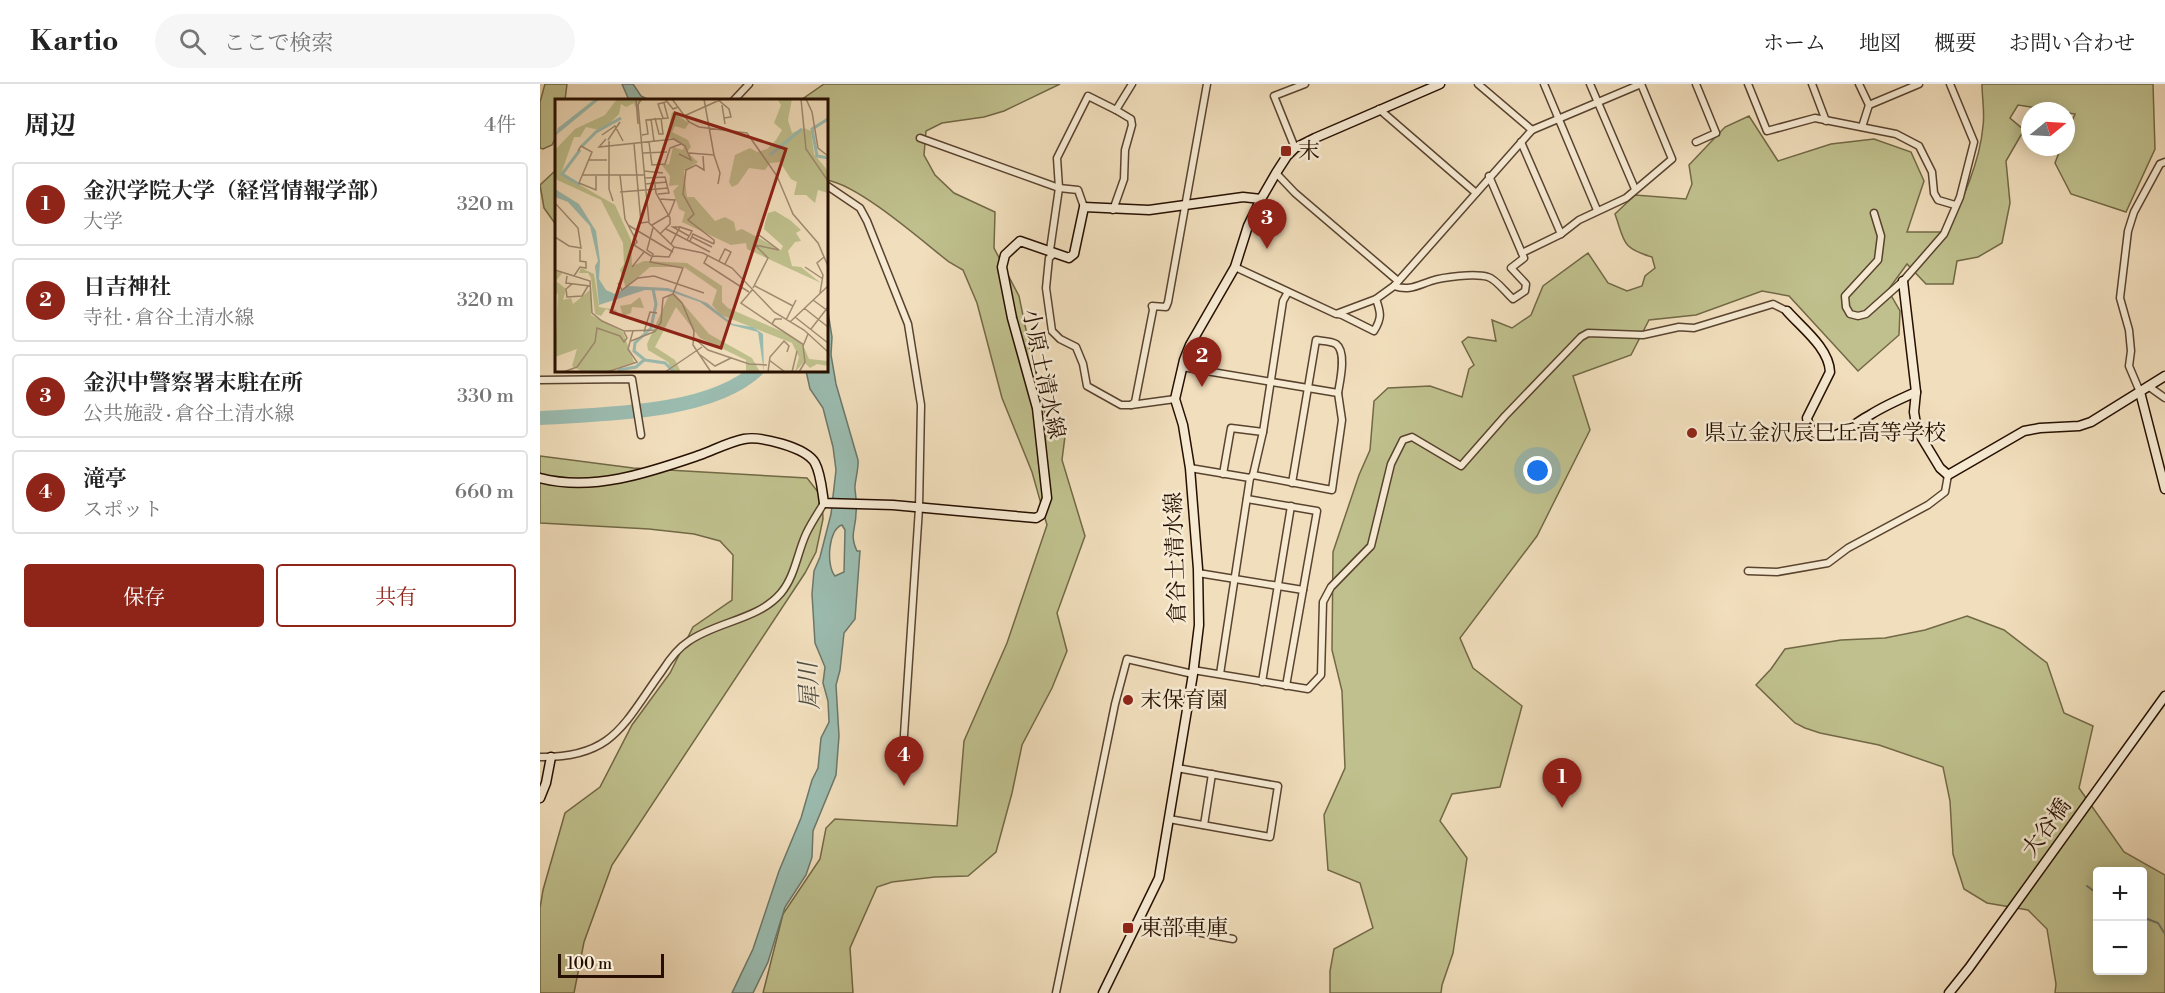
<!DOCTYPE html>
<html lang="ja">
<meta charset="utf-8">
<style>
:root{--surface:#fff;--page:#f6f6f6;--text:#222;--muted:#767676;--line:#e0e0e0;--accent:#8f2418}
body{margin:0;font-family:"Libre Bodoni","Noto Serif JP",serif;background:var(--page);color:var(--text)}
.controls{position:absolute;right:18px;bottom:18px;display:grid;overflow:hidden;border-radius:6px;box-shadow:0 3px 15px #0003}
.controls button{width:54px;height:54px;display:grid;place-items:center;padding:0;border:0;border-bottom:2px solid var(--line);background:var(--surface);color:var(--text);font:30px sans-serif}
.compass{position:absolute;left:1481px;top:18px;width:54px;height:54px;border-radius:50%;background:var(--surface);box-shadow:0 3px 15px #0003;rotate:72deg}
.scale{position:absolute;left:18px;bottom:15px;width:106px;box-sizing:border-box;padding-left:6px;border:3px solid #260f00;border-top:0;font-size:16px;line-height:21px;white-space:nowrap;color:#260f00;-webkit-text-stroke:4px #f6ead3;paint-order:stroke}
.you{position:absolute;left:998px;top:387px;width:21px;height:21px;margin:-15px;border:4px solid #fff;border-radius:50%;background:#1a73e8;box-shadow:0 0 0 9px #1a73e833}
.badge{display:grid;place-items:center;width:39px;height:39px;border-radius:50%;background:var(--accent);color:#fff;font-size:20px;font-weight:700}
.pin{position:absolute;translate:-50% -50px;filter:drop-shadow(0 2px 3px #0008)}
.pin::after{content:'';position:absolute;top:32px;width:21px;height:18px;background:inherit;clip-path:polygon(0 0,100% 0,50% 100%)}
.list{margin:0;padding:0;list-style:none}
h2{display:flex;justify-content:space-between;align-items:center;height:78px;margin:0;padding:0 24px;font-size:26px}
h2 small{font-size:20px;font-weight:400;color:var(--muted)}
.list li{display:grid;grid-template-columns:39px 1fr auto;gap:18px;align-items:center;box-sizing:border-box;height:84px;margin:0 12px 12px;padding:0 12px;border:2px solid var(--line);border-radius:6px}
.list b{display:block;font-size:22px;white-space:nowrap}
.list p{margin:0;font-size:20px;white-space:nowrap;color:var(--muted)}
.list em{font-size:20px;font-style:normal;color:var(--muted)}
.actions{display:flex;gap:12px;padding:18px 24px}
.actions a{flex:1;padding:14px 0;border:2px solid var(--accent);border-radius:6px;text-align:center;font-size:21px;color:var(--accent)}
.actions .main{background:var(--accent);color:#fff}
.icon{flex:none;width:33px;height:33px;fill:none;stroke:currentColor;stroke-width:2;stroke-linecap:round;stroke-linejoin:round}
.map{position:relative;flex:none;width:1625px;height:909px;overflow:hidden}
header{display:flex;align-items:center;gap:36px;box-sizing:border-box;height:84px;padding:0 30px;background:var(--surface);border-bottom:2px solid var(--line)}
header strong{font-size:28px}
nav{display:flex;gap:33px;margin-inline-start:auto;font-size:21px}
.search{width:420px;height:54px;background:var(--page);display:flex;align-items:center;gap:15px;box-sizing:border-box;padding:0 21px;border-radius:33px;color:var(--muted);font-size:22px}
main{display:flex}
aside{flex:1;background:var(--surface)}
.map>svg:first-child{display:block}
</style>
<header>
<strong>Kartio</strong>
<div class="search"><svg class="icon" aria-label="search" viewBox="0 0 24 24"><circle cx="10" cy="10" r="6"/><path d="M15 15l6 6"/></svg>ここで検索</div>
<nav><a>ホーム</a><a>地図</a><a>概要</a><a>お問い合わせ</a></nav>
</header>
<main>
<aside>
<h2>周辺<small>4件</small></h2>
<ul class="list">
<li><span class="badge">1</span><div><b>金沢学院大学（経営情報学部）</b><p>大学</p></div><em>320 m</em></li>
<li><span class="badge">2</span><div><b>日吉神社</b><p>寺社 · 倉谷土清水線</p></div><em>320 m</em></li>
<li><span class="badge">3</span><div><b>金沢中警察署末駐在所</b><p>公共施設 · 倉谷土清水線</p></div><em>330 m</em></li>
<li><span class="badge">4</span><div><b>滝亭</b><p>スポット</p></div><em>660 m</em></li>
</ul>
<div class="actions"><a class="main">保存</a><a>共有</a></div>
</aside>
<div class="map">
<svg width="1625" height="909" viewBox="0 0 1625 909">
<rect width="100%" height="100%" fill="#f1debc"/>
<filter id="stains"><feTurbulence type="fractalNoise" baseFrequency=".00333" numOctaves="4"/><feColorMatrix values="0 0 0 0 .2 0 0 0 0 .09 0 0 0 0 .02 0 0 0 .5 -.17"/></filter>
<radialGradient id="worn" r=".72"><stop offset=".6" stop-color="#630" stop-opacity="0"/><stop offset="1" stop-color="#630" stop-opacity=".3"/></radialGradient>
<g fill="#bfc08d" stroke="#726846" stroke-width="1.5" fill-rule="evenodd">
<polygon points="5,0 27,0 25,16 16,16 16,53 12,61 3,65 0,64 0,18"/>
<path d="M284,0H520L464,27L444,33L402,39L386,47L384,71L395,91L414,109L455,128L454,164L479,212L499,309L509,341L525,352L522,376L545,452L517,529L527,567L512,604L482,661L472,709L456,768L428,792L395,793L352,798L337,803L310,864L313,909H223L243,830L280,775L286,744L295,735L417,742L424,657L467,559L507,441L492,388L462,314L437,219L423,186L409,178C381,156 320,102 287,96L286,16H261Z"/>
<path d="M1442,0H1613L1615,65L1586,128L1531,110L1515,79L1521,63H1526V51L1535,30L1478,21L1470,34L1484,46L1466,77L1470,119L1462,159L1438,173L1417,177L1413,200H1386L1367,180L1348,206L1360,227L1359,251L1318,287L1249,212L1222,207L1156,231L1109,236L1091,271L1033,292L1050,346L997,452L920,554L933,584L982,622L960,703L912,710L900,737L927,774L913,869L902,901L901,909H790V887L794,865L833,844L820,799L788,786L784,731L805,684L802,607L792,566L793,468L819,391L830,366L834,317L848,304L890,302L922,313L929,285L934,281L922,258L928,253L956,257L952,236L972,244L991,231L1003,202L1048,169L1068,199L1087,207L1102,202L1105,192L1115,184L1112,173C1081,164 1085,158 1075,130L1095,111L1146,115L1152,100L1149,81L1185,43L1209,32L1238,77L1291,60L1334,55L1371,68L1384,97L1367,148H1407C1422,117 1440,78 1443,42C1445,29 1442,14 1442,0Z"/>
<polygon points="16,86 16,141 4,124 0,101"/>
<polygon points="0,372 93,384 267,394 282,413 283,435 276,468 265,489 72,781 44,858 34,909 0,909 0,824 3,806 25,729 60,703 92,641 130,589 153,543 192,516 193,471 180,457 154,450 109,445 0,439"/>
<path d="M1427,532L1464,546L1507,579L1524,629L1553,642L1539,704L1584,768L1625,791V909H1515L1516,900L1507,845L1488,826L1447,819L1424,805L1413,770L1410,717L1403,683L1339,661L1280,649L1265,644L1255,639L1216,601L1231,585L1245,565L1301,556L1345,554L1385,546ZM1558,788H1602V886H1558Z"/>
</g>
<g fill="#9bbcb0" stroke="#6c776a" stroke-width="1.5" fill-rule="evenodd">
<polygon points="82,0 93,0 101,12 109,16 89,16"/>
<path d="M287,222L292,253L291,271L296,300L318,376C319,384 314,401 315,405C316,413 317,420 316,429C316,445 309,450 317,467H320L315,535L304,549L300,586L296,601L299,652L296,691L273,747L272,773L266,791L245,823L228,878L213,909H192L213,865L239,787L261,734L272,696L278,684L281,654L289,638L288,617L283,599L285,583L275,559L272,510L274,487L280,473L291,430L296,386L293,363L283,324L270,305L266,287L286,286ZM302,441L305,446L304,488L295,492C286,482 288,445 302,441Z"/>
</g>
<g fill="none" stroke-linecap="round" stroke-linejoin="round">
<g stroke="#6c776a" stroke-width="2">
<polyline points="1547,802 1558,810"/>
<polyline points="1602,833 1618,839 1625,850"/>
</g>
<path stroke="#9bbcb0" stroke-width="14" d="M0,334C63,330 170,330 217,286"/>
<defs>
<g id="street">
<polyline points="938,0 992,46"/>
<polyline points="1004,0 1057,126"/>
<polyline points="1050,0 1095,105"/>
<polyline points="1208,0 1227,47 1275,34 1356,50 1379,62 1392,88 1394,109 1398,116 1415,121"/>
<polyline points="1272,0 1286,37"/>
<polyline points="1319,0 1329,21"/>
<polyline points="194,16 209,0"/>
<polyline points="839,25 936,109"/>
<polyline points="1322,43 1329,21 1379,0"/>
<polyline points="380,54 519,104 538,106 544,123"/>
<polyline points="981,58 1021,150 1039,136 1086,114 1132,75 1101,0"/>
<polyline points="1156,58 1176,49 1156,0"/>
<polyline points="755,64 734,12 765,0"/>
<polyline points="736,89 755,109 858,197"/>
<polyline points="286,101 320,124 327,137 368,240 381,321 379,424 364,651"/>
<polyline points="573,126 584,95 585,66 592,41 591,35 576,26"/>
<polyline points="1334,129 1341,152 1338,176 1305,212 1306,223 1310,230 1318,232 1326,230 1363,197 1404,150 1420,113 1434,58 1410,0"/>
<polyline points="510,166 519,104 517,74 548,12 576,26 592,0"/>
<polyline points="515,169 509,174 506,204 512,247 520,255 536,263 543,280 547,302 581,321 591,321 635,315"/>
<polyline points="982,169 1021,150"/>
<polyline points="695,183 796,230 836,215 854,202 992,46 1101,0"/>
<path d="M854,202C869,207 876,202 891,197C903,193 935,189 948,193C956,195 966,209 973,215L985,207L986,200L971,184L984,174L949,92"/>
<path d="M798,230L802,231L834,247C842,234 841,229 836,215"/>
<polyline points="642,283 798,309 802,336 792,406 713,391"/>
<polyline points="0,296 92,295 101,351"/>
<polyline points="1608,302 1625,314"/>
<polyline points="1600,308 1589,282 1591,267 1589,246 1580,214 1588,147 1594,128 1620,80 1625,78"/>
<polyline points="591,321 595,318 613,226 612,222 626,223 628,218 667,0"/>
<polyline points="650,384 710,394"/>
<polyline points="683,390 691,344 723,348"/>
<path d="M752,399L776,256C782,257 791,257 796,260C807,268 800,297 798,309"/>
<polyline points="707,415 777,427 746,602"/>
<polyline points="1208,487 1237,488 1288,479 1308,464 1388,421 1405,408 1408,391"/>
<polyline points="658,489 763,506"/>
<polyline points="653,586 768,605 781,591 783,518 791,503 831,462 851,380 863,356 872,353 921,382 965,332 1041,253 1048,249 1103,251 1139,243 1154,244 1233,220 1247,227"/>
<polyline points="680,590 710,394 713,391 723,348 743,217 748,208"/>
<polyline points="722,598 751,422"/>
<path d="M0,673C74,674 84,639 122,587C129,576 138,564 149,557C178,537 218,536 241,509C255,492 257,470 266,450C271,439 278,429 284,419"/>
<polyline points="629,735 730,753 738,702 637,684"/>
<polyline points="664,741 672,690"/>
<polyline points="598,837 693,855"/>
<polyline points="516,909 575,620 587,575 653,590"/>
</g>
<g id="secondary">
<polyline points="1363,197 1376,308 1374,328 1377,346 1400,384 1408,391 1484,347 1500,344 1539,342 1551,338 1625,292"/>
<path d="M1247,227C1262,244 1289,264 1290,288L1267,334C1268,343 1274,352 1284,353C1300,354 1316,338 1330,331C1344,322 1360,315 1376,308"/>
<polyline points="1600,308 1625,405"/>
<path d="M0,394C54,408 110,388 160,371C174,366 189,358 204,355C220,352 266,363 275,379C281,390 282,407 284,419L353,421L496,434L501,431L507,414L497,324L472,234L462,183L465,171L480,157L529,174L534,170L544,123L609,126L703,113L721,115"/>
<polyline points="0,714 6,699 11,673"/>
<polyline points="563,909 619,794 653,590 659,541 658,485 650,384 643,341 635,315 644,276 650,261 695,183 708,142 721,115 736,89 747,72 755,64 775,54 900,0"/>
<polyline points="1409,909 1429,884 1625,612"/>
</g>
</defs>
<use href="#street" stroke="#59432f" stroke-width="9"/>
<use href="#secondary" stroke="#260f00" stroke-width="11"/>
<use href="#street" stroke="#f6ead3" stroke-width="6"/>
<use href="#secondary" stroke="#f6ead3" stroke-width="8"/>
</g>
<g fill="#8f2418" stroke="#f6ead3" stroke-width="2">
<rect x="740" y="61" width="12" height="12" rx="3"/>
<circle cx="1152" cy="349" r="6"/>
<circle cx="588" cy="616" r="6"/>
<rect x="582" y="838" width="12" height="12" rx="3"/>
</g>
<g text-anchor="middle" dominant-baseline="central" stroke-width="5" stroke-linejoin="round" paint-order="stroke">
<g font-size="22" fill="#260f00" stroke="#f6ead3" text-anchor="start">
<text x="758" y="67">末</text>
<text x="1164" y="349">県立金沢辰巳丘高等学校</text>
<text x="600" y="616">末保育園</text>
<text x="600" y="844">東部車庫</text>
</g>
<g font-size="22" fill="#260f00" stroke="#f6ead3">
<text transform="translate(503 290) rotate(78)">小原土清水線</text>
<text transform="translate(636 474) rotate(-92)">倉谷土清水線</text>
<text transform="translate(1507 744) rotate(-54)">大谷橋</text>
</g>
<g font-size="24" font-style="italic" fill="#4f4c3e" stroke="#f6ead3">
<text transform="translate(270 602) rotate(-93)">犀川</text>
</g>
</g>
<g transform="translate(15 15)">
<rect width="273" height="273" fill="#f1debc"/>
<path d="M62,0H89L80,8L79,4L71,8L66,5L64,15L53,26L44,31L31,28L25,38H19L6,75L60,106L76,141L77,167L89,162L132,164L167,187V203L173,209L235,236L248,246L254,260L273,262V267L262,265L255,269L249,263L240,273L244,258L237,244L166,216L157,206L162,191L129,168H95L71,189L65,171L69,165L68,144L46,101L0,80V51L20,30L50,16ZM222,0H237L233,21L237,34L249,29L256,32L259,55L273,72V94L263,91L260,104L251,96H239L242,83L236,80L225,63L215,64L210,71L194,69L183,85L177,88L174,83L180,56L195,49L202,53L212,50L221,41L227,31L219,24L226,6ZM117,13L134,24L130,30L120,27L117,33L133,41L136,48L132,53L143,63L129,72L132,98H139L160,122L170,118L179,123L181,132L187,130L226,151L228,147L209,130L210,124L213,114L220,112L235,121L246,131L241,134L246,142L240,143L233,152L237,167L246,168L266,184L192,150L191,144L176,146L127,123L130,113L124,110L118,92L124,86L114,87L115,77L107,66L114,65L118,48L128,51L129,47L112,37ZM26,169L39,175L44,208L61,211L63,216L51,210L46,217L40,215L36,179L33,174H24ZM0,171L8,173L1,182L11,190L8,201L16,199L18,205L36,190V216L68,233L79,263L51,273H28L17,267L22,250L0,258L3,195L0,194ZM120,195L154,235L197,259L205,273H191V261L145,239L121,208L100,248L120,261L126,273H118L113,263L93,251L92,245L114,196ZM85,198L89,209L77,208L76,214L68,217L65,207L76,205Z" fill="#bfc08d"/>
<path d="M40,0H45L0,37L3,29ZM0,90L24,105L41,132L45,162L44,180L51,191L60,195L73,187L113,189L152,204L178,225L198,228L208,235L209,273L203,233L176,226L145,203L113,192L90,191L44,206L40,167L43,162L35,127L13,103L0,98Z" fill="#9bbcb0"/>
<path fill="none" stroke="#9bbcb0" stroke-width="3" d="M273,20L257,30L262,57L273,59M27,47L41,33L66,19M25,51L7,75L25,86M215,56L247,30M98,190L101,205L96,229L80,244L79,252L90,261L110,264L119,273M63,271L81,268L89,261"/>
<path fill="none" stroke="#a08b71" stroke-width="1.5" d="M81,0L83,25M86,0L83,6L94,124L119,148L148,154L177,169L219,213L249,231L273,253M110,0L118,10L123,8M117,0L134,23L144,28L192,34L222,77L238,115L263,144L273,167M162,0L174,10L176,18L169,19M246,0L251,50L273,82M251,0L257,13L263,49L273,57M167,6L170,25M129,17L167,0M100,19L104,35H108L106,19M108,19L103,5L111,3M96,20L99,42M47,36L60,27L68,42M87,36L93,35L91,21L113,19L109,4M51,40L44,48L119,40L130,47L136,61L124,55M53,41L65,23M54,42V90L58,102M94,43L97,66L110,65L115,49L126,45M79,45L86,124L93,123M23,52L26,47L37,53L24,84L41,91V77M88,54L112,53M134,54L159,56L149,0M159,56L165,74L163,85M148,57L149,71L141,66L131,71L128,95L139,115L133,121L159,141V145M33,61H52M89,72L108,74M28,76H90M65,76L70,120L82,143L79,146L96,157M99,78L101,94L115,119V125L105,135M90,79L110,78L114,94L103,95M90,85L112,83M91,91L113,89M65,93L90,91M104,100L120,101L114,116M0,104L23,129L26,149L14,147L0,138M73,126L118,153M97,126L114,116M125,128H118L134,137M111,130L155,153M137,138L157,148M135,142L138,135L159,145M116,145L125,128L137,132L132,141M153,156L149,164L194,193M97,157L114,158L119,148M164,162L170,150L176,153L170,165M77,168L89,153M250,168L268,180M0,171L35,182L37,214L47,222L69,232L101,231L106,223L108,199L118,195L128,169L95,163L98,155L92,151L98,129M12,177L11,184L35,187M19,177L25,168L31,169V163L25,162V151M63,184L67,191L83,179L99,177L149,194M17,185L11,190L12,198L27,197L33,187M200,187L238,207M198,189L213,159L200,146L224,151L204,136M198,190L186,204L217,225L220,220H227M265,194L268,176L262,164L269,158M118,195L127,204L139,232L138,246L156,273M258,201L273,212M249,209L273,228M240,218L273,244M231,221L241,201M235,223L273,187M217,225L249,246M256,230L273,208M89,233L95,213L102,214M138,238L153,251L194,265L212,266M76,242L101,232M144,255L160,267L176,259M214,261L230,273M8,273L22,268L40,243L42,229L65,237L69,243L72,239L69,233M52,273L82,263L73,250L78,232M110,273L147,248M213,273L215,258L229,242L234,247L232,253M237,273L242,252M244,273L250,263L248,247L253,235"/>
<path fill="#8f2418" fill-opacity="0.15" stroke="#8f2418" stroke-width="3" d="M120,14L231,50L166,249L56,213Z"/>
<rect width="273" height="273" fill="none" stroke="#260f00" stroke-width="3"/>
</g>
<rect width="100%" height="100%" filter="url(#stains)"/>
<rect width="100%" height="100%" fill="url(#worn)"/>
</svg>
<div class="controls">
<button>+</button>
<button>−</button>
</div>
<svg class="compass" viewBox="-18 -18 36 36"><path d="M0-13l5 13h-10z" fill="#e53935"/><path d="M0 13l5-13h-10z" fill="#767676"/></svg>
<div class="scale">100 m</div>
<div class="you"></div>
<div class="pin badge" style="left:1022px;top:724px">1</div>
<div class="pin badge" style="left:662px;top:303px">2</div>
<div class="pin badge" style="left:727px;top:165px">3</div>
<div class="pin badge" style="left:364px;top:702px">4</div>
</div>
</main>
